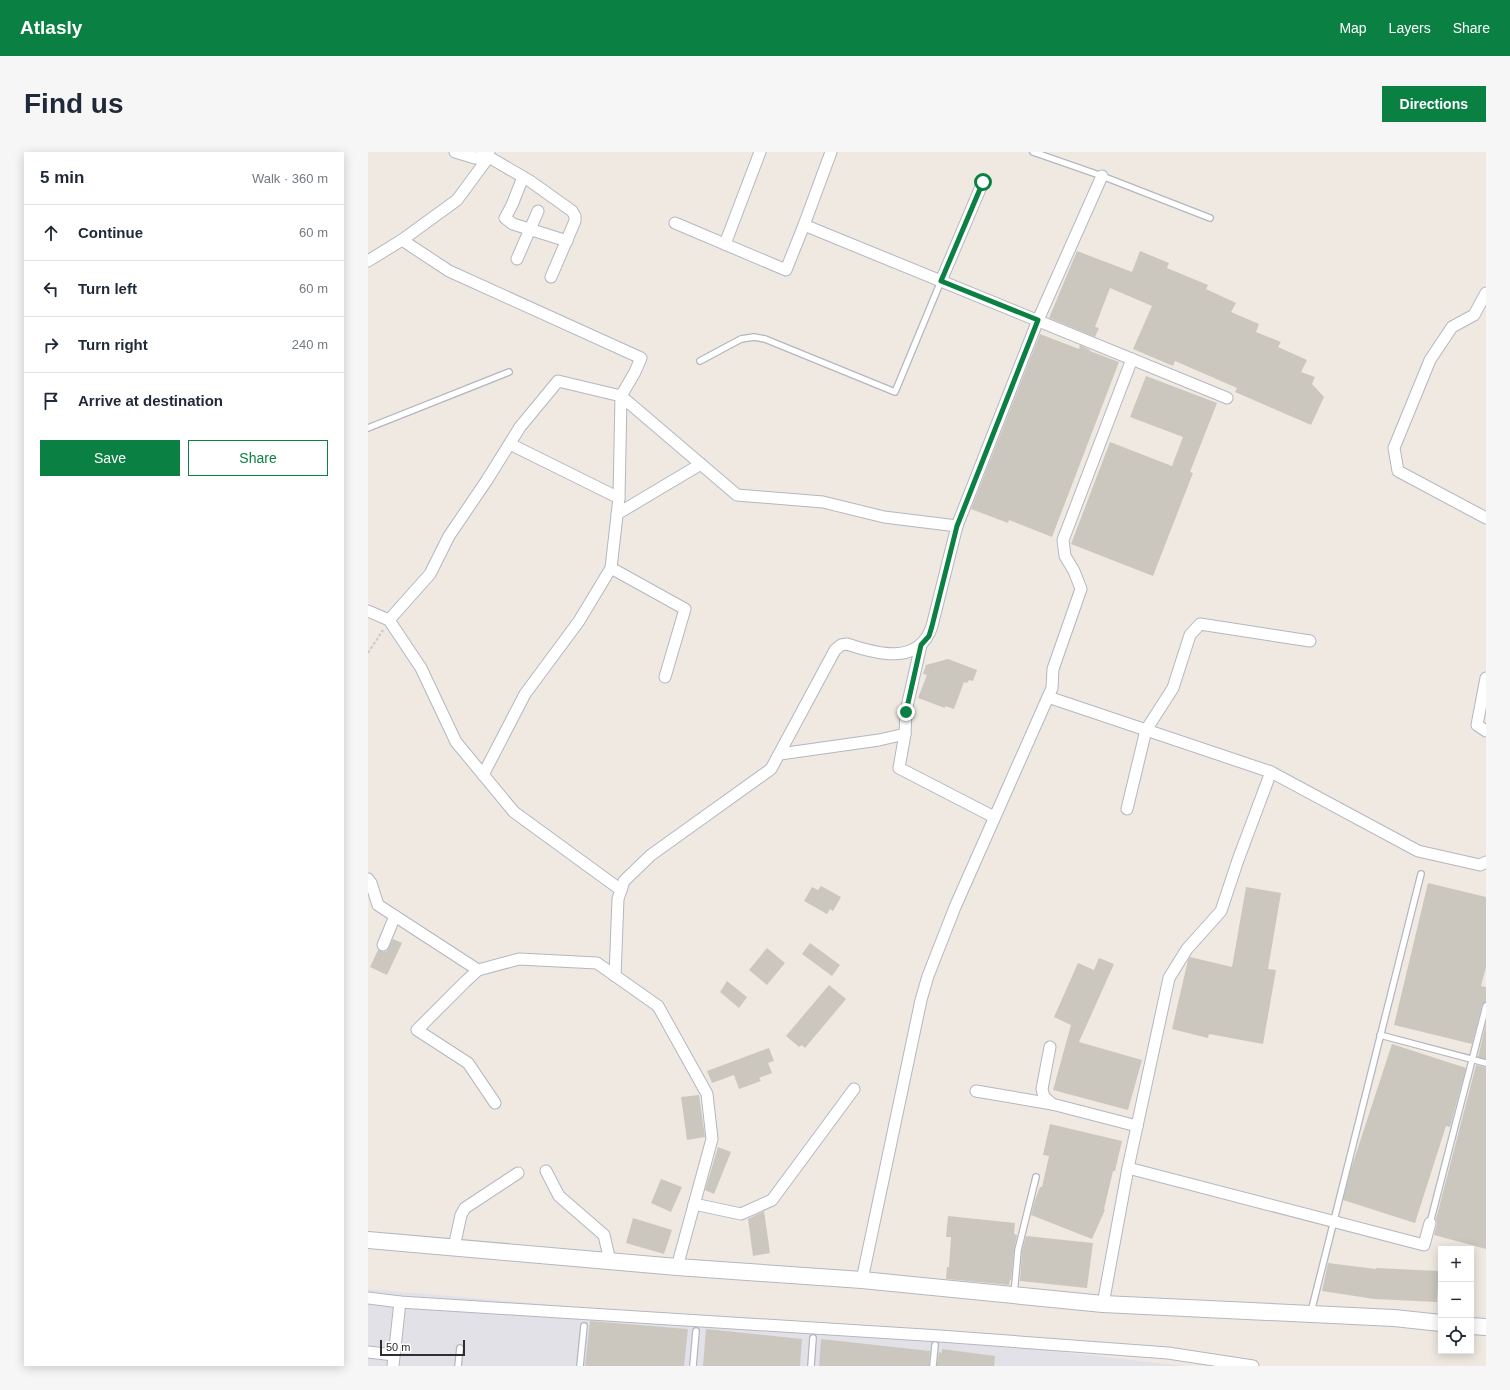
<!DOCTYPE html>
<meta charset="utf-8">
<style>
:root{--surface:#fff;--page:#f6f6f7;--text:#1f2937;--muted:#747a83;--line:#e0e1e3;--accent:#0b8043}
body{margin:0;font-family:Arial,sans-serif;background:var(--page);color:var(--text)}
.controls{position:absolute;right:12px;bottom:12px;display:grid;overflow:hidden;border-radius:0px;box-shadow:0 2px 10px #0003}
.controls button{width:36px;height:36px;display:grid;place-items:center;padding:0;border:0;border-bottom:1px solid var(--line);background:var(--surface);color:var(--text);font:20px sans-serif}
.scale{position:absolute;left:12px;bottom:10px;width:85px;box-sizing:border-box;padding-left:4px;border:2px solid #2e2e2e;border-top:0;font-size:11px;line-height:14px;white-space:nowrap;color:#2e2e2e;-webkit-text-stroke:3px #fff;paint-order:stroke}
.stop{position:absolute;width:12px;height:12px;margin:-9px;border:3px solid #0b8043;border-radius:50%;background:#fff}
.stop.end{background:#0b8043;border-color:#fff;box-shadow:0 1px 4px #0008}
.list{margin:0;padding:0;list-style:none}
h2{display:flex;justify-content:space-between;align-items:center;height:52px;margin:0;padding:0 16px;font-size:17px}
h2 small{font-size:13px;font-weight:400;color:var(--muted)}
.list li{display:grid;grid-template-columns:26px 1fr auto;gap:12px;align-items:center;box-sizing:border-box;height:56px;padding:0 16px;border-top:1px solid var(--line)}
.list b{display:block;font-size:15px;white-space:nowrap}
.list em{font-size:13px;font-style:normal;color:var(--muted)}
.actions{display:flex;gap:8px;padding:12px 16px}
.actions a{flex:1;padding:9px 0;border:1px solid var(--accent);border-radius:0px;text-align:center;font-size:14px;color:var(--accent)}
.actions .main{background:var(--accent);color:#fff}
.icon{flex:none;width:22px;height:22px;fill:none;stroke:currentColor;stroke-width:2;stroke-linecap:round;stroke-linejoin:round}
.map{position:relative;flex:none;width:1118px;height:1214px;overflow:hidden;border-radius:0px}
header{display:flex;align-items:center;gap:24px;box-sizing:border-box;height:56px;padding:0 20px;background:var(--accent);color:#fff}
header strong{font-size:19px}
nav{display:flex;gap:22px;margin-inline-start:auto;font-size:14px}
.intro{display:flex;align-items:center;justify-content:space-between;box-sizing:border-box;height:96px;padding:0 24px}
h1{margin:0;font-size:28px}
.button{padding:10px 18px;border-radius:0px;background:var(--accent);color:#fff;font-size:14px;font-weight:700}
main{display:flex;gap:24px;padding:0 24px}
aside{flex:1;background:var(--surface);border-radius:0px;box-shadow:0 2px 10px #0003}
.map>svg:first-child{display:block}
</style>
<header>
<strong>Atlasly</strong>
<nav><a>Map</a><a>Layers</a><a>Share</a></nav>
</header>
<div class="intro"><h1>Find us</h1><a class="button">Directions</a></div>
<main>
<aside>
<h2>5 min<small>Walk · 360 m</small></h2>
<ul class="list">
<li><svg class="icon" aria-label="ahead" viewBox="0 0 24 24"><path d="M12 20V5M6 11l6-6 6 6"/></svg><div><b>Continue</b></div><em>60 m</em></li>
<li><svg class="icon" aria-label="left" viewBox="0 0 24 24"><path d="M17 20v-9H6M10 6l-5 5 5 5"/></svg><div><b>Turn left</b></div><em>60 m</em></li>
<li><svg class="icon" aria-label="right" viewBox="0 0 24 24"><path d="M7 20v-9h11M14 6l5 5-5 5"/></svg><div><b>Turn right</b></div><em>240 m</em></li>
<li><svg class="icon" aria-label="arrive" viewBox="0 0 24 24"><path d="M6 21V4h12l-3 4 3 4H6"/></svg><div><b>Arrive at destination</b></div></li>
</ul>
<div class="actions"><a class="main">Save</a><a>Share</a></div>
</aside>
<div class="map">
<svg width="1118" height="1214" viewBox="0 0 1118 1214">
<rect width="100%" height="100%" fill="#efe9e1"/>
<polygon fill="#e3e1e8" points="0,1137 568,1186 817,1214 0,1214"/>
<g fill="#cbc7bf">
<polygon points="709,99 764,120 772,99 801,111 799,116 840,133 838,137 868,151 863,160 891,172 888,180 913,190 910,195 939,208 933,220 947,225 944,232 956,245 943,273 867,240 869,236 807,209 805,214 765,197 784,154 742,136 727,175 731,176 727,185 681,166"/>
<polygon points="672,182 711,197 712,193 722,198 722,199 751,210 684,385 641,368 640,371 603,357"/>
<polygon points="778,224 849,251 822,320 825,321 785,424 703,392 742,290 804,314 815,285 762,265"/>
<polygon points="580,507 609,518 605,529 601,528 599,531 596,530 586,557 577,554 577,556 550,546 559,523 555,522 558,513"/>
<polygon points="1060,731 1118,745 1118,815 1113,834 1118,835 1118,850 1114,853 1104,892 1026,873"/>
<polygon points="453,734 473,745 465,759 462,757 459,762 436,749 444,735 450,738"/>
<polygon points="878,735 913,741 900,817 908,818 895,892 841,882 840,886 804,877 820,808 822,805 864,815"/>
<polygon points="25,787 34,791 19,823 2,815 10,798 16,800 19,799"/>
<polygon points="442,791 472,813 464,824 434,802"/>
<polygon points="399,796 417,811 399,833 381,818"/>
<polygon points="731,806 746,812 711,890 774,908 760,958 685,938 703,873 686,865 710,811 726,818"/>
<polygon points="359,829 379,845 371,856 352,840"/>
<polygon points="461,833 478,847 437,896 434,893 431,895 418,884"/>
<polygon points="1118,871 1118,907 1110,905"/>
<polygon points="1024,892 1098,916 1082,975 1078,974 1047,1071 975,1048 983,1017"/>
<polygon points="401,896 406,909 400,911 404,921 391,926 393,929 371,937 366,923 344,931 339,919"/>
<polygon points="1108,913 1118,915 1118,1097 1066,1083 1069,1072 1068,1067"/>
<polygon points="331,943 337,985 319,988 313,945"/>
<polygon points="682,972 754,989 747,1019 745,1019 736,1057 737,1058 724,1087 663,1063 667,1048 672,1035 674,1035 681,1004 675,1003"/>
<polygon points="350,995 363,1000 346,1042 337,1038"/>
<polygon points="293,1027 314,1035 303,1060 283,1051"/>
<polygon points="396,1059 402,1101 385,1104 380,1067"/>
<polygon points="580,1064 647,1071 646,1082 649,1083 646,1098 643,1128 642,1128 641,1133 578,1127 579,1115 581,1115 583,1085 578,1085"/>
<polygon points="265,1066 304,1078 296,1102 258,1091"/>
<polygon points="658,1084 725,1091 719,1136 652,1129 654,1099"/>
<polygon points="960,1111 1008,1117 1008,1116 1071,1119 1069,1150 1006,1147 954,1139"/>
<polygon points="222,1169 320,1177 316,1214 217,1214"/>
<polygon points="338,1177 434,1187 432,1214 335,1214"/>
<polygon points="453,1187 562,1199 561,1214 451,1214"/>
<polygon points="574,1197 627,1204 626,1214 569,1214 571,1200 574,1201"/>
</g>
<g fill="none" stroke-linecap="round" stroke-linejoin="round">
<defs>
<g id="lane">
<polyline points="665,0 734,24 842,66"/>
<polyline points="332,209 373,187 386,185 397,187 527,240 573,129"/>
<polyline points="0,276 141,220"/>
<polyline points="1012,883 1118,911"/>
<polyline points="1062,1071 1118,854"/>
<polyline points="646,1143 650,1098 668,1025"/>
<polyline points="943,1160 1053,722"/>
<polyline points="90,1214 92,1196"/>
<polyline points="212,1214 216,1174"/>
<polyline points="325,1214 328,1179"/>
<polyline points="443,1214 445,1186"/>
<polyline points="565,1214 567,1193"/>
</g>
<g id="street">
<polyline points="121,0 119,4 162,29 204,59 207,64 207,69 183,125"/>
<polyline points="463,0 436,73 859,246"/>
<polyline points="155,25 144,53 137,66 145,72 199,89"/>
<polyline points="307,71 418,118 436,73"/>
<polyline points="357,92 392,0"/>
<polyline points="149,107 170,59"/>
<polyline points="0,109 34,88 89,48 117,10 119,4 107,6 87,0"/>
<polyline points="573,129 615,30"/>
<polyline points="1118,141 1106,163 1084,175 1062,208 1026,296 1030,319 1118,366"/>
<polyline points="253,244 369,343 455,350 516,365 589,374 670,168 734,24"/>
<polyline points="142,292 251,346"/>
<polyline points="249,362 333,312"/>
<polyline points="243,416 317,457 297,525"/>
<polyline points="0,459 21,468 53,516 88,590 146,660 253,738"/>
<polyline points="21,468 62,422 81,384 119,328 152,275 190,229 253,244 267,220 273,206 81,119 34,88"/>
<polyline points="1118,526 1109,573 1118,579"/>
<polyline points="680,545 903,620 870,708 853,759 819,797 801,826 760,1016 735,1152"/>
<polyline points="537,582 531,616 626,665"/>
<polyline points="412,602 511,588 537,582 538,559 553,493"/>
<polyline points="903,620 1050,699 1112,713 1118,710"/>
<polyline points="115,623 157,542 211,469 243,416 251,346 253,244"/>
<polyline points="759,657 778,578 805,536 822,483 832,472 942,489"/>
<polyline points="0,727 3,731 10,753 110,818"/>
<polyline points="15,793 27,764"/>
<path d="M247,824L250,747L256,729L283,703L403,617L467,498L473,493L479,492C509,502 551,514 564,474L589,374"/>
<polyline points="682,895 674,937 676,945 684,952"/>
<polyline points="608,939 684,952 769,974"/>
<polyline points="127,951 100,911 49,878 97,830 110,818 151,807 229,811 290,854 339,942 344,987 309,1115"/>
<polyline points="760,1016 1056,1093 1062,1071"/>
<polyline points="178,1019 191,1044 236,1083 242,1109"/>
<polyline points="326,1052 373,1062 404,1048 486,937"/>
<polyline points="86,1095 93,1063 97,1056 150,1021"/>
<polyline points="494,1128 553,848 560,824 587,755 684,536 685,517 713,437 706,419 697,404 695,388 764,207"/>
<polyline points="0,1146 32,1150 572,1184 800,1201 885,1214"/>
<polyline points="0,1200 26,1203"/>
<polyline points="25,1214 32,1150"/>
</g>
<g id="secondary">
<polyline points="0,1088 309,1115 494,1128 735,1152 1026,1166 1073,1171"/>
<polyline points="1103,1174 1118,1175"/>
</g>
</defs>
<use href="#lane" stroke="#b4b7c1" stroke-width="8"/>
<use href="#street" stroke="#b4b7c1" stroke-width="13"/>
<use href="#secondary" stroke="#b4b7c1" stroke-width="18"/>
<polyline stroke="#c9c9c9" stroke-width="2" stroke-dasharray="3 2" stroke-linecap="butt" points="0,501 15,478"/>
<use href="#lane" stroke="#fff" stroke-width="5.5"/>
<use href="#street" stroke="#fff" stroke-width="11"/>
<use href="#secondary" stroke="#fff" stroke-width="16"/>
</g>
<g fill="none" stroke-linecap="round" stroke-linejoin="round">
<polyline stroke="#0b8043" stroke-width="5" points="538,560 553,493 561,484 564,474 589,374 670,168 573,129 615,30"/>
</g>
</svg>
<div class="controls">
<button>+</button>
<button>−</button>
<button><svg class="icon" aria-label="locate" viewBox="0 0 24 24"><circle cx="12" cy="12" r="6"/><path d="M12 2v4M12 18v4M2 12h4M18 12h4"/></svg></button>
</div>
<div class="scale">50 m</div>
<div class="stop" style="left:615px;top:30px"></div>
<div class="stop end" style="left:538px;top:560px"></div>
</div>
</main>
